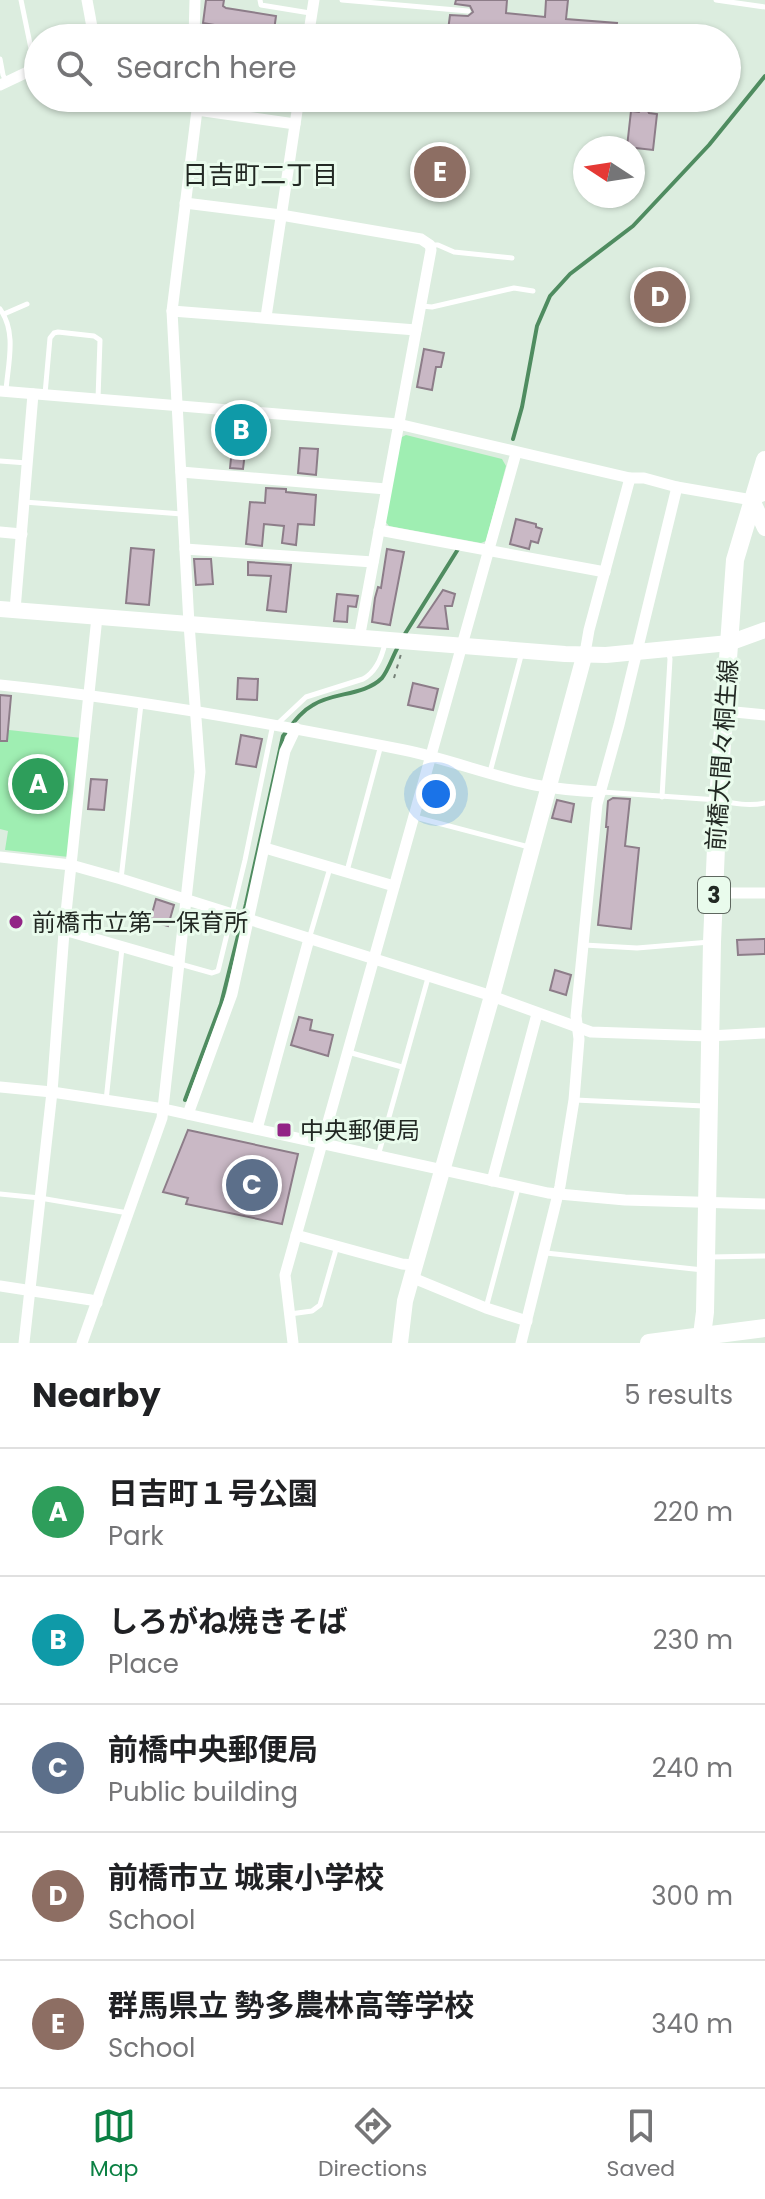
<!DOCTYPE html>
<meta charset="utf-8">
<style>
:root{--surface:#fff;--page:#f6f6f6;--text:#202124;--muted:#757577;--line:#e0e0e0;--accent:#0b8043}
body{margin:0;font-family:Poppins,"Noto Sans JP",sans-serif;background:var(--page);color:var(--text)}
.compass{position:absolute;left:573px;top:136px;width:72px;height:72px;border-radius:50%;background:var(--surface);box-shadow:0 2px 6px #0004;rotate:282deg}
.you{position:absolute;left:436px;top:794px;width:28px;height:28px;margin:-20px;border:6px solid #fff;border-radius:50%;background:#1a73e8;box-shadow:0 0 0 12px #1a73e833}
.badge{display:grid;place-items:center;width:52px;height:52px;border-radius:50%;background:var(--accent);color:#fff;font-size:26px;font-weight:700}
.pin{position:absolute;translate:-50% -50%;border:4px solid #fff;box-shadow:0 2px 8px #0006}
.list{margin:0;padding:0;list-style:none}
h2{display:flex;justify-content:space-between;align-items:center;height:104px;margin:0;padding:0 32px;font-size:34px}
h2 small{font-size:26px;font-weight:400;color:var(--muted)}
.list li{display:grid;grid-template-columns:52px 1fr auto;gap:24px;align-items:center;box-sizing:border-box;height:128px;padding:0 32px;border-top:2px solid var(--line)}
.list b{display:block;font-size:30px;white-space:nowrap}
.list p{margin:0;font-size:26px;white-space:nowrap;color:var(--muted)}
.list em{font-size:26px;font-style:normal;color:var(--muted)}
.icon{flex:none;width:44px;height:44px;fill:none;stroke:currentColor;stroke-width:2;stroke-linecap:round;stroke-linejoin:round}
.map{position:relative;flex:none;width:765px;height:1343px;overflow:hidden}
.search{position:absolute;background:var(--surface);box-shadow:0 2px 6px #0004;left:24px;right:24px;top:24px;height:88px;display:flex;align-items:center;gap:20px;box-sizing:border-box;padding:0 28px;border-radius:44px;color:var(--muted);font-size:30px}
.sheet{height:744px;background:var(--surface)}
nav{display:flex;justify-content:space-around;align-items:center;box-sizing:border-box;height:112px;border-top:2px solid var(--line);background:var(--surface);font-size:22px;color:var(--muted)}
nav a{display:grid;justify-items:center;gap:4px}
nav .on{color:var(--accent)}
.map>svg:first-child{display:block}
</style>
<div class="map">
<svg width="765" height="1343" viewBox="0 0 765 1343">
<rect width="100%" height="100%" fill="#dceddf"/>
<g fill="#9feeb2">
<polygon points="406,435 502,459 506,466 486,541 481,543 389,526 385,521 400,438"/>
<polygon points="0,729 82,738 69,857 5,850 8,831 0,829"/>
</g>
<g fill="none" stroke-linecap="round" stroke-linejoin="round">
<g stroke="#4f8c60" stroke-width="4">
<polyline points="513,439 522,407 537,326 550,296 570,274 633,226 709,145 765,76"/>
<polyline points="403,637 460,546"/>
<path d="M185,1100L221,1004L246,904L283,736C292,725 300,712 313,705C333,692 364,696 382,678C389,669 393,655 399,645"/>
</g>
</g>
<g fill="#c9b8c5" stroke="#8d7d89" stroke-width="2">
<polygon points="206,0 224,0 223,6 226,8 276,16 273,38 213,38 215,25 203,23"/>
<polygon points="456,0 507,0 506,13 545,17 546,0 568,0 566,19 617,23 615,38 508,38 508,31 467,27 466,38 447,38 450,15 468,16 473,12 470,6 455,4"/>
<polygon points="645,105 649,113 657,114 653,150 627,147 631,111 639,112"/>
<polygon points="424,349 444,353 441,367 436,367 432,390 417,387"/>
<polygon points="235,419 249,420 243,469 230,468"/>
<polygon points="300,448 318,449 316,475 298,473"/>
<polygon points="266,488 286,489 286,492 316,495 314,525 298,524 296,545 282,543 284,526 264,524 262,546 246,544 250,502 265,503"/>
<polygon points="516,519 536,524 536,527 542,529 538,543 531,541 529,549 510,544"/>
<polygon points="131,548 154,550 149,605 126,603"/>
<polygon points="387,549 404,552 390,625 372,622 375,598 378,587 381,588"/>
<polygon points="194,559 211,559 213,584 196,585"/>
<polygon points="248,562 291,565 286,612 267,610 271,576 248,575"/>
<polygon points="443,590 455,594 452,606 445,606 448,629 418,627"/>
<polygon points="337,594 358,596 356,607 348,606 347,622 334,621"/>
<polygon points="238,678 258,679 257,700 237,699"/>
<polygon points="413,683 438,689 433,710 408,705"/>
<polygon points="0,695 11,696 7,741 0,741"/>
<polygon points="241,735 262,739 256,767 236,764"/>
<polygon points="91,779 107,780 104,810 88,809"/>
<polygon points="613,798 630,799 625,846 639,848 631,929 598,925 608,827 606,827 608,801"/>
<polygon points="557,800 574,804 571,822 552,818"/>
<polygon points="156,899 174,905 168,926 150,921"/>
<polygon points="765,939 765,954 738,955 737,940"/>
<polygon points="555,970 571,975 566,995 550,990"/>
<polygon points="299,1017 312,1020 310,1030 333,1035 328,1056 291,1045"/>
<polygon points="188,1130 298,1154 282,1224 186,1204 188,1198 163,1192"/>
</g>
<g fill="none" stroke-linecap="round" stroke-linejoin="round">
<polyline stroke="#768178" stroke-width="2" stroke-dasharray="4 6" stroke-linecap="butt" points="394,678 401,654"/>
<g stroke="#fff" stroke-width="5">
<polyline points="21,0 35,68"/>
<polyline points="260,0 261,5 310,13"/>
<polyline points="342,0 468,11"/>
<polyline points="716,0 765,7"/>
<polyline points="0,59 3,75 6,81"/>
<polyline points="431,245 438,245 454,252 512,258"/>
<polyline points="422,306 432,307 514,288 533,291"/>
<path d="M0,309C17,332 8,364 6,390"/>
<polyline points="4,314 27,304"/>
<polyline points="45,394 50,338 54,333 58,332 94,336 100,340 98,399"/>
<polyline points="0,461 27,463"/>
<polyline points="24,502 182,514"/>
<polyline points="490,772 522,652"/>
<path d="M602,792L718,800C732,804 751,806 765,803"/>
<polyline points="662,797 670,659 668,650"/>
<polyline points="415,817 529,847"/>
<polyline points="347,871 381,745"/>
<polyline points="121,879 141,704"/>
<polyline points="309,939 330,868"/>
<polyline points="584,945 637,948 710,942"/>
<path d="M180,964L212,973L218,971L245,860L272,729L306,697L363,679C376,672 382,657 385,643"/>
<polyline points="348,1052 402,1067"/>
<polyline points="575,1100 704,1106"/>
<polyline points="106,1101 122,948"/>
<polyline points="378,1156 428,978"/>
<polyline points="0,1194 40,1198 128,1213"/>
<polyline points="546,1253 703,1270"/>
<polyline points="710,1257 765,1256"/>
<polyline points="486,1308 518,1188"/>
<polyline points="290,1314 312,1311 320,1305 337,1246"/>
</g>
<g stroke="#fff" stroke-width="11">
<polyline points="87,0 94,38"/>
<polyline points="194,38 195,0"/>
<polyline points="308,38 314,0"/>
<polyline points="0,85 38,67"/>
<polyline points="197,110 295,124"/>
<polyline points="185,203 281,215 421,239 430,245 431,250 359,639"/>
<polyline points="172,311 416,330"/>
<polyline points="266,317 299,98"/>
<polyline points="0,391 398,424 630,478 589,630 585,653"/>
<polyline points="181,472 386,489"/>
<polyline points="630,478 644,478 677,487 752,500 765,495"/>
<polyline points="379,530 605,572"/>
<polyline points="0,532 22,534"/>
<polyline points="185,549 373,562"/>
<polyline points="15,610 33,394"/>
<path d="M0,685C136,699 271,723 404,750C448,759 491,776 535,785C557,789 579,791 601,792"/>
<polyline points="726,709 735,712 765,715"/>
<polyline points="265,848 394,886"/>
<polyline points="0,857 71,865 121,879 492,996 591,1032 709,1036 765,1033"/>
<polyline points="715,893 765,893"/>
<polyline points="64,932 71,932 179,963"/>
<polyline points="0,1087 52,1092 164,1109 548,1193 625,1200 765,1204"/>
<polyline points="188,1114 232,994 285,751 296,728"/>
<polyline points="257,1129 309,939"/>
<polyline points="492,1181 537,1014"/>
<polyline points="296,1235 402,1264 414,1265"/>
<polyline points="412,1276 418,1280 486,1308 527,1321"/>
<polyline points="0,1286 91,1300 97,1303"/>
<polyline points="24,1343 52,1092 64,932 97,617"/>
<polyline points="82,1343 162,1118 200,772 189,624 172,311 197,110 196,98"/>
<polyline points="293,1343 285,1275 516,453"/>
<polyline points="521,1343 560,1186 574,1100 579,1039 576,1016 597,804 619,725 677,487"/>
</g>
<g stroke="#fff" stroke-width="16">
<polyline points="752,500 765,528"/>
<polyline points="0,609 565,654 606,655 729,643 765,630"/>
<polyline points="400,1343 405,1301 412,1276 492,996 585,653"/>
</g>
<g stroke="#fff" stroke-width="18">
<polyline points="649,1343 765,1328"/>
<polyline points="701,1343 705,1312 712,942 718,800 735,560 765,460"/>
</g>
</g>
<g fill="#922586" stroke="#e9fbec" stroke-width="3">
<circle cx="16" cy="922" r="8"/>
<rect x="276" y="1122" width="16" height="16" rx="4"/>
</g>
<g text-anchor="middle" dominant-baseline="central" stroke-width="6" stroke-linejoin="round" paint-order="stroke">
<rect fill="#e9fbec" stroke="#5e675f" stroke-width="2" x="698" y="877" width="32" height="36" rx="6"/>
<g font-size="22" font-weight="bold" fill="#222823">
<text x="714" y="895">3</text>
</g>
<g font-size="24" fill="#222823" stroke="#e9fbec">
<text transform="translate(722 755) rotate(-86)">前橋大間々桐生線</text>
</g>
<g font-size="24" fill="#222823" stroke="#e9fbec" text-anchor="start">
<text x="32" y="922">前橋市立第一保育所</text>
<text x="300" y="1130">中央郵便局</text>
</g>
<g font-size="26" fill="#222823" stroke="#e9fbec">
<text x="260" y="175">日吉町二丁目</text>
</g>
</g>
</svg>
<svg class="compass" viewBox="-18 -18 36 36"><path d="M0-13l5 13h-10z" fill="#e53935"/><path d="M0 13l5-13h-10z" fill="#757577"/></svg>
<div class="you"></div>
<div class="pin badge" style="left:38px;top:784px;background:#2e9e5b">A</div>
<div class="pin badge" style="left:241px;top:430px;background:#0f9aa8">B</div>
<div class="pin badge" style="left:252px;top:1185px;background:#5c6f8a">C</div>
<div class="pin badge" style="left:660px;top:297px;background:#8d6e63">D</div>
<div class="pin badge" style="left:440px;top:172px;background:#8d6e63">E</div>
<div class="search"><svg class="icon" aria-label="search" viewBox="0 0 24 24"><circle cx="10" cy="10" r="6"/><path d="M15 15l6 6"/></svg>Search here</div>
</div>
<section class="sheet">
<h2>Nearby<small>5 results</small></h2>
<ul class="list">
<li><span class="badge" style="background:#2e9e5b">A</span><div><b>日吉町１号公園</b><p>Park</p></div><em>220 m</em></li>
<li><span class="badge" style="background:#0f9aa8">B</span><div><b>しろがね焼きそば</b><p>Place</p></div><em>230 m</em></li>
<li><span class="badge" style="background:#5c6f8a">C</span><div><b>前橋中央郵便局</b><p>Public building</p></div><em>240 m</em></li>
<li><span class="badge" style="background:#8d6e63">D</span><div><b>前橋市立 城東小学校</b><p>School</p></div><em>300 m</em></li>
<li><span class="badge" style="background:#8d6e63">E</span><div><b>群馬県立 勢多農林高等学校</b><p>School</p></div><em>340 m</em></li>
</ul>
</section>
<nav>
<a class="on"><svg class="icon" aria-label="map" viewBox="0 0 24 24"><path d="M3 6l6-2 6 2 6-2v14l-6 2-6-2-6 2zM9 4v14M15 6v14"/></svg>Map</a>
<a><svg class="icon" aria-label="directions" viewBox="0 0 24 24"><path d="M12 3l9 9-9 9-9-9zM9 14v-3h6M13 9l2 2-2 2"/></svg>Directions</a>
<a><svg class="icon" aria-label="saved" viewBox="0 0 24 24"><path d="M7 4h10v16l-5-4-5 4z"/></svg>Saved</a>
</nav>
